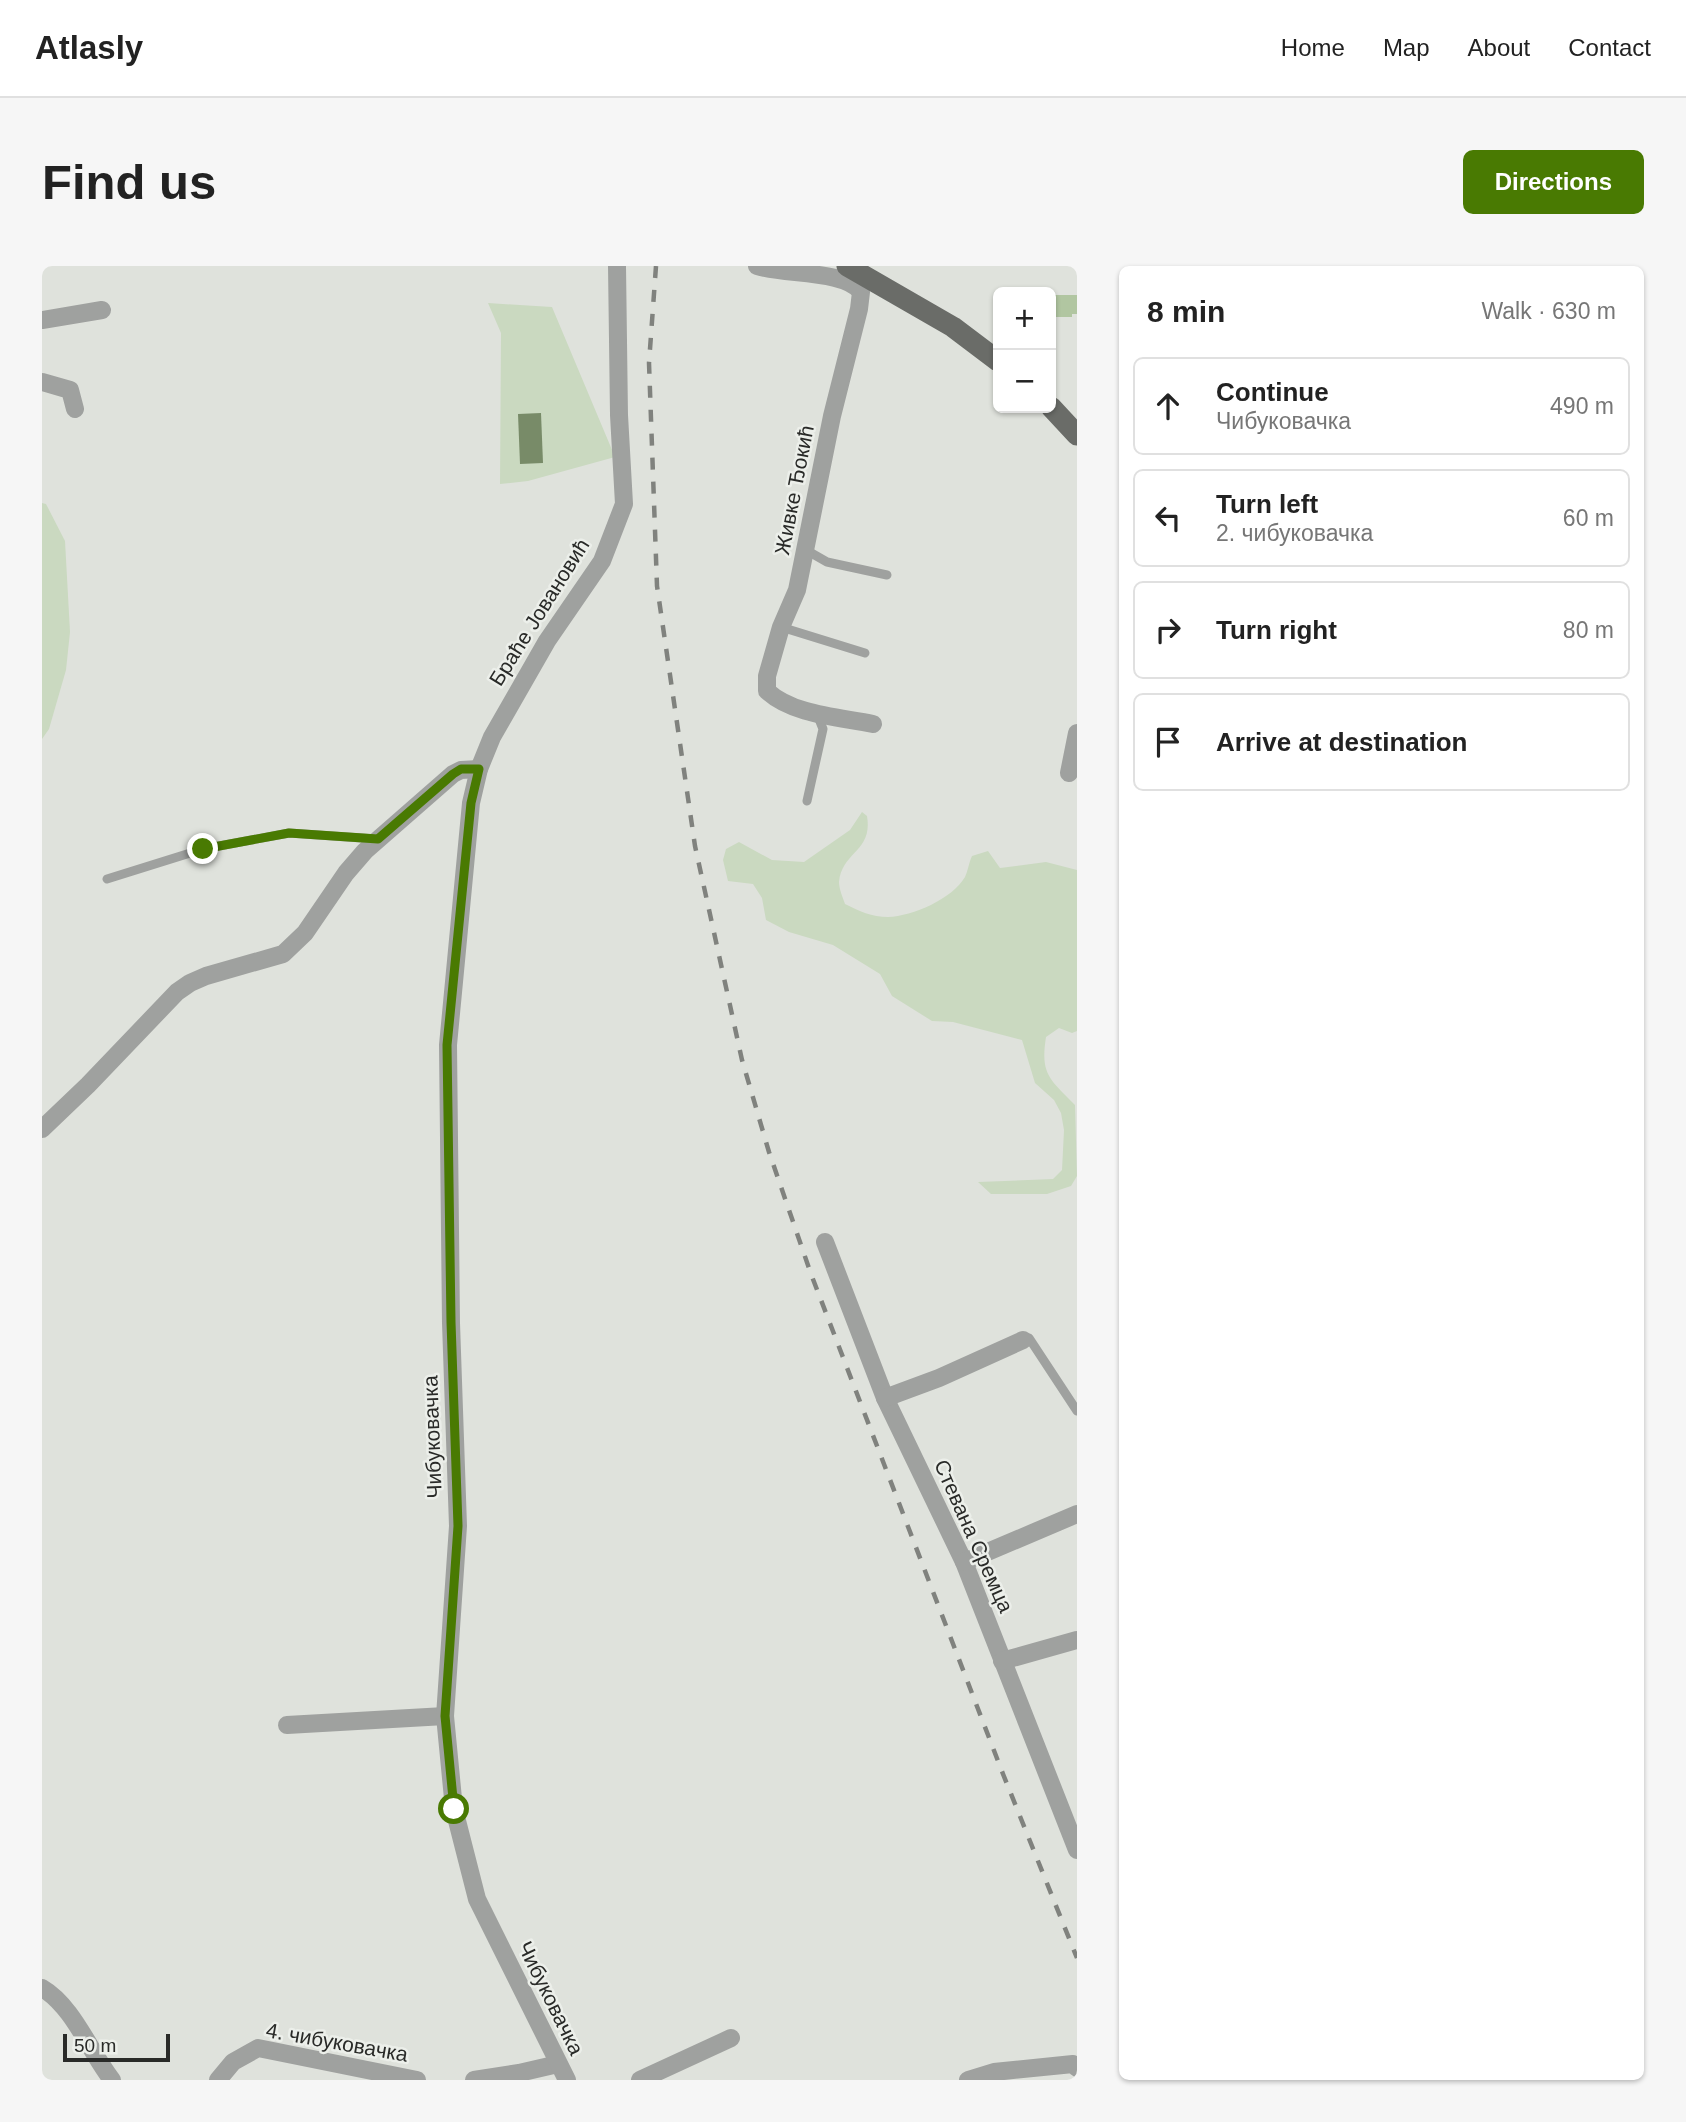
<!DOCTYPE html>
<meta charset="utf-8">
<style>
:root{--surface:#fff;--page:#f6f6f6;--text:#222;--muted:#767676;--line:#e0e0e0;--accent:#497a02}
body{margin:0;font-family:Helvetica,sans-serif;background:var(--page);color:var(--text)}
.controls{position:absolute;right:21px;top:21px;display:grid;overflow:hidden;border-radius:10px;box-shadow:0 2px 5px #0004}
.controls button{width:63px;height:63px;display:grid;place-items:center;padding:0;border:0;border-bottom:2px solid var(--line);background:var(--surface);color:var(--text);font:35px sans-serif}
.scale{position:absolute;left:21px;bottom:18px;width:107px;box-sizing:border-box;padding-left:7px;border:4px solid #292a28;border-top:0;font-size:19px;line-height:24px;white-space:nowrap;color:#292a28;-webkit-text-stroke:5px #ecefea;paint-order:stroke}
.stop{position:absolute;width:21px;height:21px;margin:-16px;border:5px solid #497a02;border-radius:50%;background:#fff}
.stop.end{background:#497a02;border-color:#fff;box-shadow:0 2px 7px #0008}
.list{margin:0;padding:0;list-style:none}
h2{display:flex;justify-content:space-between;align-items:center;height:91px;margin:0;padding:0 28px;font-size:30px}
h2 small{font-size:23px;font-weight:400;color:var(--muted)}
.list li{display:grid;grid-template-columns:46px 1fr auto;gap:21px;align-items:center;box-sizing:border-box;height:98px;margin:0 14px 14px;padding:0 14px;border:2px solid var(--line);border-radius:10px}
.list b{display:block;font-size:26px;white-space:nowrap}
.list p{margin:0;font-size:23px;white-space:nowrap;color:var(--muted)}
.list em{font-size:23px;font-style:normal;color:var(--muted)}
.icon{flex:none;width:38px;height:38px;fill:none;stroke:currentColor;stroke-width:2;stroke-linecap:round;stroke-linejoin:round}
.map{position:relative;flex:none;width:1035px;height:1814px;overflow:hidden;border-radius:10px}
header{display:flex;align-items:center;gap:42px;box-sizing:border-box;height:98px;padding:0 35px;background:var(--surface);border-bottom:2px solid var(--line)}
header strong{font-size:33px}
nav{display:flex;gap:38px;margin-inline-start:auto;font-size:24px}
.intro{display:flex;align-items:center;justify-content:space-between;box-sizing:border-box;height:168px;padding:0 42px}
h1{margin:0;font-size:49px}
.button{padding:18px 32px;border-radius:10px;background:var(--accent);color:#fff;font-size:24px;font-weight:700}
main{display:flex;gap:42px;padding:0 42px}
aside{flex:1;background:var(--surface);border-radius:10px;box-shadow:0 2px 5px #0004}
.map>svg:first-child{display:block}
</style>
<header>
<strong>Atlasly</strong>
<nav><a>Home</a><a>Map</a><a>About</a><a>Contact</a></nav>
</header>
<div class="intro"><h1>Find us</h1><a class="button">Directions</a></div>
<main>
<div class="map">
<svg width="1035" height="1814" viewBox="0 0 1035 1814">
<rect width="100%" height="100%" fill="#dfe2dc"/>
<g fill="#cad9c0">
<polygon points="446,37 510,41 573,191 486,215 458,218 459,67"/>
<polygon points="0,237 4,238 23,275 28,366 24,404 7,463 0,473"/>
<path d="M820,546L825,550C831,586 800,585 797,616C797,623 801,632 803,638C817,645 830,651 846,651C871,650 910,633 923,611C926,605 927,596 930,590L946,585L958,602L1004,596L1035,604V765L1030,767L1017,762L1004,771C998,809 1008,813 1033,839L1035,910L1029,920L1005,928H949L936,916L1011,913L1020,904L1022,864L1019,847L1012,834L993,817L980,774L911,756L890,755L850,730L838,708L791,679L747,666L724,654L720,632L711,618L686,615L681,594L684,583L697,576L730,594L762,596L808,564Z"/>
</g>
<polygon fill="#788b68" points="499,147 501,197 478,198 476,148"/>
<polygon fill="#b1c6a1" points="1009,29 1035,29 1035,48 1030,48 1030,51 1009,51"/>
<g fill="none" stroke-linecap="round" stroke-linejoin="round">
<g stroke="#9fa19f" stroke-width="9">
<polyline points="764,284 785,296 845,309"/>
<polyline points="739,361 823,387"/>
<polyline points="765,535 781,463 775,448"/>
<polyline points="65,613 161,583 247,567 334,573"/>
<polyline points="982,1073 987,1072 1035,1145"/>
</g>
<g stroke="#9fa19f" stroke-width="18">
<path d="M715,0C742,9 803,4 819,26L817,43L790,150L755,324L739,361L725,410V425C751,449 797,451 831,458"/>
<polyline points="0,54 60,44"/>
<polyline points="0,116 28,124 33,143"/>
<polyline points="1027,507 1035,467"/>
<polyline points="0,863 46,819 135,726 148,717 164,710 241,688 263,667 304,607 323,585 411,508 419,504 437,503"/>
<polyline points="783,976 843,1132 922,1296 1035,1584"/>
<polyline points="843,1132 897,1112 981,1074"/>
<polyline points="922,1296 1035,1248"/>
<polyline points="960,1395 1035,1374"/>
<polyline points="245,1459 403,1450"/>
<path d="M0,1722C31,1740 48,1786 70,1814"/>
<polyline points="176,1814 191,1796 216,1782 375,1814"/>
<polyline points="432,1814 477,1807 516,1798"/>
<polyline points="525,1814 435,1633 412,1543 403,1450 416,1260 409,1057 406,779 429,537 437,503 450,471 505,375 560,295 582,238 577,149 575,0"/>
<polyline points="598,1814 689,1772"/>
<polyline points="926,1814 952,1806 1031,1798 1035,1802"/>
</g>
<g stroke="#6a6c68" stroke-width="21">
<polyline points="805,0 911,61 956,95"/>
<polyline points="1009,141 1035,169"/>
</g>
<polyline stroke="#80827e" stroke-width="4.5" stroke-dasharray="12 12" stroke-linecap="butt" points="614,0 607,97 615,320 653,580 700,794 727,886 769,1008 961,1508 1035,1692"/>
</g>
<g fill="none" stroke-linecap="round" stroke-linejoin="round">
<polyline stroke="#497a02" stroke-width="9" points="161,583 247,567 336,573 411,508 419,503 437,503 429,537 405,779 409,1056 416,1260 403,1450 412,1543"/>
</g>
<g text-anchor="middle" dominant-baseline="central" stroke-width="5" stroke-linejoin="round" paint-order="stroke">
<g font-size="21" fill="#292a28" stroke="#ecefea">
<text transform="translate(752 224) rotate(-79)">Живке Ђокић</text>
<text transform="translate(497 346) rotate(-58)">Браће Јовановић</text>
<text transform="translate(390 1171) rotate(-92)">Чибуковачка</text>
<text transform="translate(932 1270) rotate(66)">Стевана Сремца</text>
<text transform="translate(509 1732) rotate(64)">Чибуковачка</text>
<text transform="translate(295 1776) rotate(10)">4. чибуковачка</text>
</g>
</g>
</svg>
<div class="controls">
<button>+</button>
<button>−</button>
</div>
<div class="scale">50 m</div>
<div class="stop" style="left:412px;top:1543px"></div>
<div class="stop end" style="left:161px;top:583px"></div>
</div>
<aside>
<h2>8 min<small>Walk · 630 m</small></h2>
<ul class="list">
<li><svg class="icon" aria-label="ahead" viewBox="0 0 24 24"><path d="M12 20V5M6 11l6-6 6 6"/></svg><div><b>Continue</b><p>Чибуковачка</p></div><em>490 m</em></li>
<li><svg class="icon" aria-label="left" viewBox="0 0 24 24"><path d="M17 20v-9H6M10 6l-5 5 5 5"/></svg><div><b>Turn left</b><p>2. чибуковачка</p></div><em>60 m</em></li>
<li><svg class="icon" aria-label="right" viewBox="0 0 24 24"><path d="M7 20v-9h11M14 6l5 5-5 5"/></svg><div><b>Turn right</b></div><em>80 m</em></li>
<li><svg class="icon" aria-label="arrive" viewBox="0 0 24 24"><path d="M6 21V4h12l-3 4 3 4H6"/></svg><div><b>Arrive at destination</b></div></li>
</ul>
</aside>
</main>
